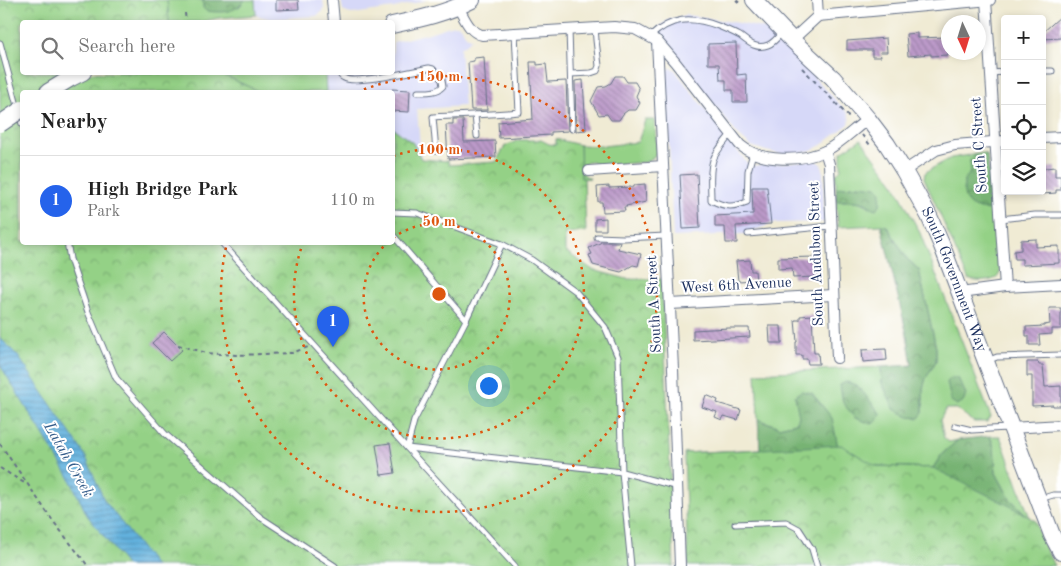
<!DOCTYPE html>
<meta charset="utf-8">
<style>
:root{--surface:#fff;--page:#f2f2f2;--text:#222;--muted:#767676;--line:#e0e0e0;--accent:#2563eb}
body{margin:0;font-family:"Old Standard TT",serif;background:var(--page);color:var(--text)}
.controls{position:absolute;right:15px;top:15px;display:grid;overflow:hidden;border-radius:5px;box-shadow:0 2px 8px #0003}
.controls button{width:45px;height:45px;display:grid;place-items:center;padding:0;border:0;border-bottom:1px solid var(--line);background:var(--surface);color:var(--text);font:25px sans-serif}
.compass{position:absolute;left:941px;top:15px;width:45px;height:45px;border-radius:50%;background:var(--surface);box-shadow:0 2px 8px #0003;rotate:176deg}
.you{position:absolute;left:488px;top:385px;width:18px;height:18px;margin:-12px;border:4px solid #fff;border-radius:50%;background:#1a73e8;box-shadow:0 0 0 8px #1a73e833}
.badge{display:grid;place-items:center;width:32px;height:32px;border-radius:50%;background:var(--accent);color:#fff;font-size:16px;font-weight:700}
.pin{position:absolute;translate:-50% -41px;filter:drop-shadow(0 1px 2px #0008)}
.pin::after{content:'';position:absolute;top:26px;width:18px;height:15px;background:inherit;clip-path:polygon(0 0,100% 0,50% 100%)}
.list{margin:0;padding:0;list-style:none}
h2{display:flex;justify-content:space-between;align-items:center;height:65px;margin:0;padding:0 20px;font-size:21px}
h2 small{font-size:16px;font-weight:400;color:var(--muted)}
.list li{display:grid;grid-template-columns:32px 1fr auto;gap:15px;align-items:center;box-sizing:border-box;height:90px;padding:0 20px;border-top:1px solid var(--line)}
.list b{display:block;font-size:19px;white-space:nowrap}
.list p{margin:0;font-size:16px;white-space:nowrap;color:var(--muted)}
.list em{font-size:16px;font-style:normal;color:var(--muted)}
.icon{flex:none;width:28px;height:28px;fill:none;stroke:currentColor;stroke-width:2;stroke-linecap:round;stroke-linejoin:round}
.map{position:relative;flex:none;width:1061px;height:566px;overflow:hidden}
.search{position:absolute;background:var(--surface);box-shadow:0 2px 8px #0003;left:20px;top:20px;width:375px;height:55px;display:flex;align-items:center;gap:12px;box-sizing:border-box;padding:0 18px;border-radius:5px;color:var(--muted);font-size:19px}
.panel{position:absolute;background:var(--surface);box-shadow:0 2px 8px #0003;left:20px;top:90px;width:375px;height:155px;border-radius:5px}
.map>svg:first-child{display:block}
</style>
<div class="map">
<svg width="1061" height="566" viewBox="0 0 1061 566">
<defs>
<pattern id="forest-crowns" width="20" height="18" patternUnits="userSpaceOnUse" patternTransform="scale(1.25)"><rect width="20" height="18" fill="#77b373"/><path d="M2 6a3 3 0 1 1 6 0M12 15a3 3 0 1 1 6 0" fill="none" stroke="#619262"/></pattern>
<pattern id="park-crowns" width="20" height="18" patternUnits="userSpaceOnUse" patternTransform="scale(1.25)"><rect width="20" height="18" fill="#94d186"/><path d="M2 6a3 3 0 1 1 6 0M12 15a3 3 0 1 1 6 0" fill="none" stroke="#78aa71"/></pattern>
<pattern id="water-rules" width="6" height="5" patternUnits="userSpaceOnUse" patternTransform="scale(1.25)"><rect width="6" height="5" fill="#62b1dd"/><path d="M0 2.5h6" fill="none" stroke="#5090b6"/></pattern>
<pattern id="building-back-hatch" width="6" height="6" patternUnits="userSpaceOnUse" patternTransform="scale(1.25)"><rect width="6" height="6" fill="#bc9ac9"/><path d="M-1 5l2 2M0 0l6 6M5-1l2 2" fill="none" stroke="#987ea6"/></pattern>
</defs>
<rect width="100%" height="100%" fill="#fff"/>
<filter id="ink" filterUnits="userSpaceOnUse"><feTurbulence type="fractalNoise" baseFrequency=".02" numOctaves="2"/><feDisplacementMap in="SourceGraphic" scale="10" xChannelSelector="R" yChannelSelector="G"/><feConvolveMatrix kernelMatrix="1 2 1 2 8 2 1 2 1" color-interpolation-filters="sRGB"/></filter>
<filter id="wash" filterUnits="userSpaceOnUse"><feTurbulence type="fractalNoise" baseFrequency=".0096" numOctaves="4" result="noise"/><feDisplacementMap in="SourceGraphic" scale="20" xChannelSelector="R" yChannelSelector="G"/><feGaussianBlur stdDeviation="1.12" result="paint"/><feColorMatrix in="noise" values="0 0 0 0 0 0 0 0 0 0 0 0 0 0 0 0 0 1.4 0 .05"/><feComposite in="paint" operator="in"/></filter>
<g filter="url(#wash)">
<rect width="100%" height="100%" fill="#f0ebd4"/>
<g fill="#d6d8f8">
<polygon points="255,0 323,0 324,8 321,13 316,16 271,19 256,15"/>
<polygon points="341,0 427,0 394,8 352,14 347,13 343,10"/>
<polygon points="686,15 739,23 770,30 848,113 850,119 849,124 820,146 809,151 792,154 780,154 766,151 751,146 738,135 662,39 652,33 668,20"/>
<polygon points="453,25 458,25 462,28 466,36 472,39 460,48 464,106 417,109 421,159 413,143 393,128 392,92 326,92 325,73 392,72 393,42 426,34"/>
<polygon points="670,68 674,69 747,163 751,166 813,160 820,163 823,168 824,222 774,223 745,234 673,237 666,72"/>
</g>
<g fill="#94d186" stroke="#588072">
<polygon points="167,0 203,0 202,1 239,7 245,0 255,0 256,15 219,18 200,22 169,22"/>
<polygon points="219,73 325,73 326,92 260,92"/>
<path d="M645,120H655L657,152L653,158L648,162L619,164L613,168H601L591,161C584,162 582,169 584,175L590,178L581,179L580,145L603,146L638,142Z"/>
<path d="M861,139L895,185L920,233L991,417L987,422H974L957,409H946L940,420L944,438L949,442L958,440L942,454L933,468L876,466L872,497L799,417L796,423L779,427L758,419L756,373L881,367L882,383L923,413V388L926,378L936,361V348L919,270L907,259L887,226L881,225L838,227L836,201C848,201 861,199 870,207L860,185L836,188V174L841,169V152Z"/>
<path d="M976,154L970,160L971,171L969,176L986,210L993,206L1000,273C998,276 998,278 994,279C988,282 974,282 968,279L924,178L925,173L929,170L951,158Z"/>
<polygon points="990,436 1000,436 1030,518 1010,499 996,473 994,447"/>
</g>
<g fill="url(#forest-crowns)" stroke="#497168">
<path d="M203,0H245C234,13 223,13 206,11L203,8Z"/>
<path d="M983,153L987,154L993,206L986,210C965,207 963,200 964,180C971,174 971,169 970,160L976,154Z"/>
<path d="M860,185L877,187L881,191L880,205L876,209C871,208 869,205 865,203C856,200 845,201 836,201V188Z"/>
<polygon points="881,225 887,226 907,259 919,270 936,348 936,361 926,378 923,388 923,413 919,418 909,417 894,409 882,383 881,367 912,365 907,335"/>
<polygon points="951,378 958,378 966,394 964,401 957,405 951,401 947,382"/>
<polygon points="846,382 857,385 880,413 877,421 872,424 855,418 843,403 840,385"/>
<polygon points="801,391 812,393 832,418 839,452 684,453 760,449 758,419 779,427 796,423 799,417 795,396"/>
<polygon points="990,436 994,447 996,473 1010,499 1030,518 876,466 933,468 942,454 958,440"/>
</g>
<g fill="url(#park-crowns)" stroke="#588072">
<polygon points="0,0 167,0 169,22 22,22 22,72 219,73 260,92 22,92 22,242 392,242 393,128 413,143 421,159 448,161 449,165 496,162 505,146 519,140 541,140 549,144 556,145 556,139 580,145 581,178 584,178 586,232 565,233 565,251 593,270 627,279 662,279 674,566 0,566"/>
<polygon points="841,445 876,466 933,468 1010,506 1036,521 1040,536 1054,566 688,566 684,453"/>
</g>
<polygon fill="url(#water-rules)" stroke="#3e709e" points="0,338 18,356 85,455 104,500 155,566 127,566 87,515 69,477 0,365"/>
<g id="blocks">
<g fill="url(#building-back-hatch)">
<polygon points="276,0 298,0 299,9 276,10"/>
<polygon points="1061,16 1061,38 1042,39 1042,33"/>
<polygon points="917,33 917,38 947,37 948,55 931,56 931,54 908,56 906,34"/>
<polygon points="886,38 887,52 880,52 881,57 872,57 872,50 847,50 847,41"/>
<polygon points="736,43 737,75 746,74 747,102 733,102 733,90 726,90 726,80 720,80 719,64 708,64 708,44"/>
<polygon points="484,57 487,110 471,110 468,62 474,61 474,58"/>
<polygon points="530,62 537,62 537,65 546,64 548,82 566,81 568,131 551,132 551,135 499,138 498,122 533,119"/>
<polygon points="615,76 623,76 627,82 635,82 639,89 636,96 640,103 636,110 628,110 623,114 619,120 611,120 607,114 599,115 591,101 598,87 606,86 611,83"/>
<polygon points="583,80 586,130 576,131 575,81"/>
<polygon points="392,89 410,90 409,112 392,111"/>
<polygon points="453,120 463,120 464,142 495,141 496,157 448,159 446,125 453,125"/>
<polygon points="1055,167 1055,176 1061,176 1061,190 1056,190 1056,193 1042,194 1042,169 1045,169 1045,168"/>
<polygon points="697,174 700,228 683,229 680,175"/>
<polygon points="645,184 646,202 626,206 627,207 624,207 625,211 603,212 602,202 598,202 597,187 609,186 609,188 633,187 633,186 635,186 635,185"/>
<polygon points="752,187 767,187 771,224 736,226 737,243 726,243 725,227 715,227 715,216 753,214"/>
<polygon points="606,218 606,230 595,230 595,219"/>
<polygon points="1036,239 1036,247 1059,246 1059,263 1024,265 1022,265 1022,259 1015,259 1014,251 1021,250 1021,240"/>
<polygon points="602,242 620,242 618,249 641,254 638,266 633,265 621,272 593,265 589,255 592,254 589,248"/>
<polygon points="815,257 815,277 793,278 792,268 778,269 778,258"/>
<polygon points="750,260 751,271 755,271 756,280 738,281 736,261"/>
<polygon points="1049,308 1061,308 1061,329 1052,329 1052,334 1039,335 1040,345 1029,345 1029,336 1026,336 1026,327 1044,326 1044,325 1050,324"/>
<polygon points="812,315 814,353 818,353 819,364 808,364 807,359 802,359 802,355 796,355 796,342 797,342 795,320 800,320 800,316"/>
<polygon points="769,326 781,326 782,343 770,343"/>
<polygon points="729,328 749,328 750,337 693,340 693,330"/>
<polygon points="164,332 182,350 170,361 152,343"/>
<polygon points="886,349 887,360 863,362 862,350"/>
<polygon points="1027,362 1038,362 1039,365 1043,365 1045,387 1061,386 1061,406 1053,406 1053,405 1032,406 1032,376 1027,376"/>
<polygon points="706,395 718,400 717,403 741,410 738,420 724,416 722,420 715,417 717,412 702,407"/>
<polygon points="390,443 395,473 381,475 376,445"/>
</g>
</g>
</g>
<g filter="url(#ink)">
<use href="#blocks" fill-opacity="0" stroke="#667187" stroke-width="1"/>
<g fill="none" stroke-linecap="round" stroke-linejoin="round">
<defs>
<g id="lane">
<polyline points="569,29 572,129"/>
<path d="M650,37C671,17 691,16 718,26C725,29 733,32 740,36C748,42 756,50 768,45C774,43 778,37 782,32"/>
<polyline points="0,43 22,124"/>
<polyline points="1042,71 1052,71"/>
<path d="M339,72C340,75 341,77 344,78C355,85 413,71 429,68L433,69L442,80L443,86C437,93 426,92 418,92"/>
<polyline points="991,73 1005,72"/>
<polyline points="571,74 591,73 597,71 599,66 596,40 595,27"/>
<polyline points="475,115 477,136"/>
<path d="M731,134C725,142 716,151 713,160C709,172 711,187 711,200C725,207 732,208 747,202L748,171L753,153"/>
<path d="M436,151L433,117C462,115 491,115 519,112L515,33"/>
<polyline points="392,212 417,213 502,244 532,260 576,292 605,327 618,357 622,472 631,566"/>
<polyline points="1001,219 1035,215 1061,215"/>
<polyline points="392,234 466,320"/>
<polyline points="748,234 831,226"/>
<polyline points="597,237 623,238 666,236"/>
<polyline points="67,242 70,259 88,312 116,378 165,434 260,517 335,566"/>
<polyline points="221,242 407,448 622,472 678,487"/>
<polyline points="502,244 466,320 414,421 407,448 515,566"/>
<polyline points="987,361 997,357 1061,355"/>
<polyline points="955,426 972,430 1008,428"/>
<polyline points="1040,499 1053,495 1061,495"/>
<polyline points="735,524 786,522 799,529 812,549 817,566"/>
</g>
<g id="street">
<polyline points="332,0 334,22"/>
<polyline points="817,0 818,16"/>
<polyline points="986,0 1005,287"/>
<path d="M458,7C464,17 469,32 482,35L614,27L635,29L657,41L675,62L740,145C761,163 803,162 827,150C842,142 854,129 868,119"/>
<polyline points="792,40 818,16 990,0"/>
<polyline points="657,41 673,369 680,566"/>
<polyline points="1042,138 1061,137"/>
<polyline points="825,151 829,164 837,358"/>
<polyline points="589,171 663,166"/>
<polyline points="904,171 936,150 955,145 1005,141"/>
<polyline points="960,293 1005,287 1061,284"/>
<polyline points="670,304 833,295"/>
<polyline points="1011,428 1061,425"/>
</g>
<g id="primary">
<path id="s1" d="M754,0L792,40L833,78L868,119L887,144L904,171L929,216L942,246L1052,535L1061,552"/>
<path d="M392,25C420,19 447,13 472,0"/>
<polyline points="48,92 71,78 83,72"/>
</g>
</defs>
<use href="#lane" stroke="#667187" stroke-width="7"/>
<use href="#street" stroke="#667187" stroke-width="12"/>
<use href="#primary" stroke="#667187" stroke-width="18"/>
<g stroke="#667187" stroke-width="2" stroke-dasharray="4 4" stroke-linecap="butt">
<polyline points="736,0 742,5"/>
<polyline points="185,13 186,22"/>
<polyline points="802,68 847,115 850,120"/>
<polyline points="862,135 870,145"/>
<polyline points="178,345 207,353 236,355 292,353 308,347"/>
<polyline points="0,444 53,521 88,566"/>
<polyline points="0,468 26,484"/>
</g>
<use href="#lane" stroke="#fff" stroke-width="5"/>
<use href="#street" stroke="#fff" stroke-width="10"/>
<use href="#primary" stroke="#fff" stroke-width="16"/>
<defs>
<polyline id="primary-bridge" points="0,124 22,109"/>
</defs>
<use href="#primary-bridge" stroke="#667187" stroke-width="18" stroke-linecap="butt"/>
<use href="#primary-bridge" stroke="#fff" stroke-width="16"/>
</g>
</g>
<g fill="none" stroke="#de5710" stroke-width="2.5" stroke-dasharray="2.5 5">
<path d="M393 238A73 73 0 1 1 387 243"/>
<path d="M393 156A145 145 0 1 1 303 243"/>
<path d="M357 92A218 218 0 1 1 227 243"/>
</g>
<g text-anchor="middle" dominant-baseline="central" stroke-width="4" stroke-linejoin="round" paint-order="stroke">
<g font-size="15" fill="#1b2f5e" stroke="#fff">
<text transform="translate(980 145) rotate(-94)">South C Street</text>
<text transform="translate(817 254) rotate(-92)">South Audubon Street</text>
<text stroke="none"><textPath href="#s1" startOffset="348">South Government Way</textPath></text>
<text transform="translate(736 286) rotate(-3)">West 6th Avenue</text>
<text transform="translate(655 304) rotate(-93)">South A Street</text>
</g>
<g font-size="16" font-style="italic" fill="#345c8a" stroke="#fff">
<text transform="translate(68 460) rotate(60)">Latah Creek</text>
</g>
</g>
<circle cx="439" cy="294" r="8" fill="#de5710" stroke="#fff" stroke-width="2.5"/>
<g font-size="15" text-anchor="middle" font-weight="bold" fill="#de5710" stroke="#fff" stroke-width="4" stroke-linejoin="round" paint-order="stroke">
<text x="439" y="81">150 m</text>
<text x="439" y="154">100 m</text>
<text x="439" y="226">50 m</text>
</g>
</svg>
<div class="controls">
<button>+</button>
<button>−</button>
<button><svg class="icon" aria-label="locate" viewBox="0 0 24 24"><circle cx="12" cy="12" r="6"/><path d="M12 2v4M12 18v4M2 12h4M18 12h4"/></svg></button>
<button><svg class="icon" aria-label="layers" viewBox="0 0 24 24"><path d="M12 4l9 5-9 5-9-5zM3 14l9 5 9-5"/></svg></button>
</div>
<svg class="compass" viewBox="-18 -18 36 36"><path d="M0-13l5 13h-10z" fill="#e53935"/><path d="M0 13l5-13h-10z" fill="#767676"/></svg>
<div class="you"></div>
<div class="pin badge" style="left:333px;top:347px">1</div>
<div class="search"><svg class="icon" aria-label="search" viewBox="0 0 24 24"><circle cx="10" cy="10" r="6"/><path d="M15 15l6 6"/></svg>Search here</div>
<section class="panel">
<h2>Nearby<small></small></h2>
<ul class="list">
<li><span class="badge">1</span><div><b>High Bridge Park</b><p>Park</p></div><em>110 m</em></li>
</ul>
</section>
</div>
